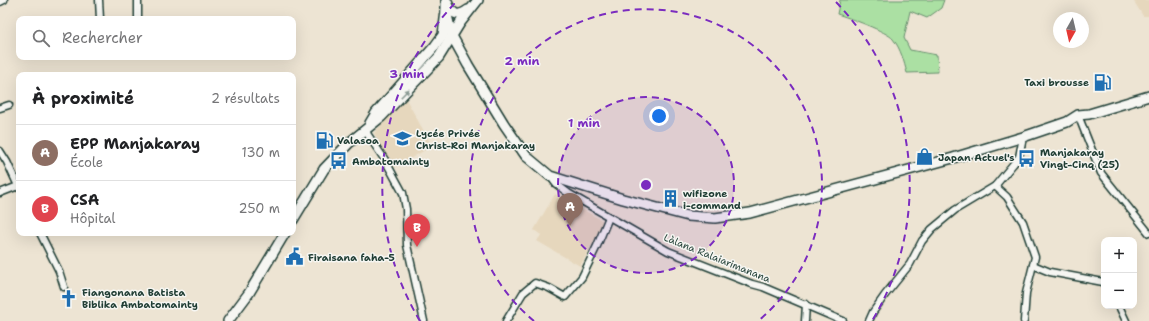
<!DOCTYPE html>
<html lang="fr">
<meta charset="utf-8">
<style>
:root{--surface:#fff;--page:#f2f2f2;--text:#202124;--muted:#757577;--line:#e0e0e0;--accent:#1f6fb2}
body{margin:0;font-family:"Shantell Sans",sans-serif;background:var(--page);color:var(--text)}
.controls{position:absolute;right:12px;bottom:12px;display:grid;overflow:hidden;border-radius:8px;box-shadow:0 4px 16px #0002}
.controls button{width:36px;height:36px;display:grid;place-items:center;padding:0;border:0;border-bottom:1px solid var(--line);background:var(--surface);color:var(--text);font:20px sans-serif}
.compass{position:absolute;left:1053px;top:12px;width:36px;height:36px;border-radius:50%;background:var(--surface);box-shadow:0 4px 16px #0002;rotate:188deg}
.you{position:absolute;left:659px;top:116px;width:14px;height:14px;margin:-10px;border:3px solid #fff;border-radius:50%;background:#1a73e8;box-shadow:0 0 0 6px #1a73e833}
.badge{display:grid;place-items:center;width:26px;height:26px;border-radius:50%;background:var(--accent);color:#fff;font-size:13px;font-weight:700}
.pin{position:absolute;translate:-50% -33px;filter:drop-shadow(0 1px 2px #0008)}
.pin::after{content:'';position:absolute;top:21px;width:14px;height:12px;background:inherit;clip-path:polygon(0 0,100% 0,50% 100%)}
.list{margin:0;padding:0;list-style:none}
h2{display:flex;justify-content:space-between;align-items:center;height:52px;margin:0;padding:0 16px;font-size:17px}
h2 small{font-size:13px;font-weight:400;color:var(--muted)}
.list li{display:grid;grid-template-columns:26px 1fr auto;gap:12px;align-items:center;box-sizing:border-box;height:56px;padding:0 16px;border-top:1px solid var(--line)}
.list b{display:block;font-size:15px;white-space:nowrap}
.list p{margin:0;font-size:13px;white-space:nowrap;color:var(--muted)}
.list em{font-size:13px;font-style:normal;color:var(--muted)}
.icon{flex:none;width:22px;height:22px;fill:none;stroke:currentColor;stroke-width:2;stroke-linecap:round;stroke-linejoin:round}
.map{position:relative;flex:none;width:1149px;height:321px;overflow:hidden}
.search{position:absolute;background:var(--surface);box-shadow:0 4px 16px #0002;left:16px;top:16px;width:280px;height:44px;display:flex;align-items:center;gap:10px;box-sizing:border-box;padding:0 14px;border-radius:8px;color:var(--muted);font-size:15px}
.panel{position:absolute;background:var(--surface);box-shadow:0 4px 16px #0002;left:16px;top:72px;width:280px;height:164px;border-radius:8px}
.map>svg:first-child{display:block}
</style>
<div class="map">
<svg width="1149" height="321" viewBox="0 0 1149 321">
<rect width="100%" height="100%" fill="#ede4d3"/>
<filter id="ink" filterUnits="userSpaceOnUse"><feTurbulence type="fractalNoise" baseFrequency=".025" numOctaves="2"/><feDisplacementMap in="SourceGraphic" scale="8" xChannelSelector="R" yChannelSelector="G"/><feConvolveMatrix kernelMatrix="1 2 1 2 8 2 1 2 1" color-interpolation-filters="sRGB"/></filter>
<g filter="url(#ink)">
<g fill="#e6d7bd">
<polygon points="1133,0 1149,0 1149,16 1143,16"/>
<polygon points="406,99 432,146 394,168 374,133"/>
<polygon points="555,194 605,222 580,266 537,241 541,235 534,230"/>
</g>
<path fill="#abe0a3" stroke="#658e6c" d="M840,0H944L941,8L927,18L910,11L904,38L910,50L937,55L938,72L907,73C904,62 901,49 893,39C888,32 847,17 837,14Z"/>
<g fill="none" stroke-linecap="round" stroke-linejoin="round">
<defs>
<g id="street">
<polyline points="99,0 100,19"/>
<polyline points="138,0 138,19"/>
<polyline points="0,2 4,0"/>
<polyline points="0,108 9,105"/>
<polyline points="1078,115 1101,173 1149,233"/>
<polyline points="366,129 368,135 385,160 403,193 406,209 407,245 424,321"/>
<polyline points="0,151 7,162 19,188"/>
<polyline points="550,176 556,184 568,193 668,251 752,284 763,287 843,321"/>
<polyline points="995,186 1007,197 1023,222 1035,257 1026,293 1024,321"/>
<polyline points="0,193 18,186"/>
<polyline points="40,233 59,271 64,287"/>
<polyline points="1033,265 1050,272 1103,282 1104,283"/>
<polyline points="1119,306 1126,321"/>
<polyline points="506,321 523,293 535,283 549,288 565,297 582,277 597,246 609,217"/>
<polyline points="805,321 806,304"/>
<polyline points="869,321 873,312 885,295 910,264 922,241 932,229 955,210 995,186 1019,157 1023,137"/>
</g>
<g id="secondary">
<path d="M447,2C452,14 457,18 468,10"/>
<polyline points="446,11 452,36 468,65 504,124 526,156 550,176 623,199 688,216 715,218 750,213 953,158 1023,137 1067,122 1078,115 1089,114 1149,96"/>
<polyline points="370,123 376,113 435,46 443,35 446,11 446,0"/>
<polyline points="293,220 324,169 349,143 381,117 439,57 460,23 478,0"/>
<polyline points="228,321 249,293 285,233"/>
</g>
</defs>
<use href="#street" stroke="#1f3d34" stroke-width="9"/>
<use href="#secondary" stroke="#1f3d34" stroke-width="12"/>
<use href="#street" stroke="#f6f6f2" stroke-width="6"/>
<use href="#secondary" stroke="#f6f6f2" stroke-width="9"/>
</g>
<defs><path id="oneway-solid" d="M-6-.8H1V-3.2L6.5 0L1 3.2V.8H-6Z"/></defs>
<use fill="#8a9a93" href="#oneway-solid" transform="translate(405 93) rotate(-45)"/>
</g>
<circle cx="646" cy="185" r="88" fill="#7b2cbf" fill-opacity=".12"/>
<g fill="none" stroke="#7b2cbf" stroke-width="2" stroke-dasharray="7 5">
<circle cx="646" cy="185" r="88"/>
<path d="M534 321A176 176 0 1 1 758 321"/>
<path d="M420 321A264 264 0 0 1 456 2M836 2A264 264 0 0 1 872 321"/>
</g>
<defs>
<symbol id="fuel-bare" viewBox="-9 -9 18 18"><path d="M-5.5-6h7V0h2V4h1.3V-2.5L3-4.5l.8-.8L6-3V5H2.5V1h-1V6h-7ZM-4.2-4.7v3.2H.2V-4.7Z" fill="#1f6fb2" stroke="#f6f6f2" stroke-width="2.5" paint-order="stroke"/></symbol>
<symbol id="university-bare" viewBox="-9 -9 18 18"><path d="M0-5L7-2L0 1L-7-2ZM-4 1L0 2.5L4 1V4Q0 6-4 4Z" fill="#1f6fb2" stroke="#f6f6f2" stroke-width="2.5" paint-order="stroke"/></symbol>
<symbol id="shop-bare" viewBox="-9 -9 18 18"><path d="M-5-2.5h2.3a2.7 3.5 0 0 1 5.4 0H5L5.5 6h-11ZM-1.5-2.5h3a1.5 2.3 0 0 0-3 0Z" fill="#1f6fb2" stroke="#f6f6f2" stroke-width="2.5" paint-order="stroke"/></symbol>
<symbol id="bus-bare" viewBox="-9 -9 18 18"><path d="M-5-6H5V4H4V6H2V4H-2V6H-4V4H-5ZM-3.5-4V0h7V-4ZM-3.5 1.2v1.5H-2V1.2ZM2 1.2v1.5H3.5V1.2Z" fill="#1f6fb2" stroke="#f6f6f2" stroke-width="2.5" paint-order="stroke"/></symbol>
<symbol id="building-bare" viewBox="-9 -9 18 18"><path d="M-4-6H4V6H1V3H-1V6H-4ZM-2.5-4.3h1.7v1.8h-1.7ZM.8-4.3h1.7v1.8H.8ZM-2.5-1h1.7V.8h-1.7ZM.8-1h1.7V.8H.8Z" fill="#1f6fb2" stroke="#f6f6f2" stroke-width="2.5" paint-order="stroke"/></symbol>
<symbol id="civic-bare" viewBox="-9 -9 18 18"><path d="M-.6-6.5H3V-4.5H.6V-3L4-1V1h2V6H-6V1h2V-1L-.6-3ZM-1.2 2.5V6h2.4V2.5Z" fill="#1f6fb2" stroke="#f6f6f2" stroke-width="2.5" paint-order="stroke"/></symbol>
<symbol id="church-bare" viewBox="-9 -9 18 18"><path d="M-1.2-6h2.4v3.5h3.3v2.4h-3.3V6h-2.4V-.1h-3.3v-2.4h3.3Z" fill="#1f6fb2" stroke="#f6f6f2" stroke-width="2.5" paint-order="stroke"/></symbol>
</defs>
<g fill-rule="evenodd">
<use href="#fuel-bare" x="1090" y="70" width="25" height="25"/>
<use href="#university-bare" x="390" y="126" width="25" height="25"/>
<use href="#fuel-bare" x="312" y="128" width="25" height="25"/>
<use href="#shop-bare" x="912" y="144" width="25" height="25"/>
<use href="#bus-bare" x="1014" y="146" width="25" height="25"/>
<use href="#bus-bare" x="326" y="148" width="25" height="25"/>
<use href="#building-bare" x="658" y="186" width="25" height="25"/>
<use href="#civic-bare" x="282" y="244" width="25" height="25"/>
<use href="#church-bare" x="56" y="286" width="25" height="25"/>
</g>
<g text-anchor="middle" dominant-baseline="central" stroke-width="3" stroke-linejoin="round" paint-order="stroke">
<g font-size="10" font-weight="bold" fill="#1f3d34" stroke="#f6f6f2" text-anchor="start">
<text x="1089" y="82" text-anchor="end">Taxi brousse</text>
<text x="416" y="133">Lycée Privée<tspan x="416" dy="12">Christ-Roi Manjakaray</tspan></text>
<text x="337" y="140">Valasoa</text>
<text x="1040" y="152">Manjakaray<tspan x="1040" dy="12">Vingt-Cinq (25)</tspan></text>
<text x="938" y="157">Japan Actuel's</text>
<text x="352" y="161">Ambatomainty</text>
<text x="683" y="193">wifizone<tspan x="683" dy="12">i-command</tspan></text>
<text x="308" y="257">Firaisana faha-5</text>
<text x="82" y="292">Fiangonana Batista<tspan x="82" dy="12">Biblika Ambatomainty</tspan></text>
</g>
<g font-size="10" fill="#1f3d34" stroke="#f6f6f2">
<text transform="translate(717 258) rotate(22)">Làlana Ralaiarimanana</text>
</g>
</g>
<circle cx="646" cy="185" r="6" fill="#7b2cbf" stroke="#f6f6f2" stroke-width="2"/>
<g font-size="12" text-anchor="middle" font-weight="bold" fill="#7b2cbf" stroke="#f6f6f2" stroke-width="3" stroke-linejoin="round" paint-order="stroke">
<text x="522" y="65">2 min</text>
<text x="407" y="78">3 min</text>
<text x="584" y="127">1 min</text>
</g>
</svg>
<div class="controls">
<button>+</button>
<button>−</button>
</div>
<svg class="compass" viewBox="-18 -18 36 36"><path d="M0-13l5 13h-10z" fill="#e53935"/><path d="M0 13l5-13h-10z" fill="#757577"/></svg>
<div class="you"></div>
<div class="pin badge" style="left:570px;top:226px;background:#8d6e63">A</div>
<div class="pin badge" style="left:417px;top:247px;background:#e0444e">B</div>
<div class="search"><svg class="icon" aria-label="search" viewBox="0 0 24 24"><circle cx="10" cy="10" r="6"/><path d="M15 15l6 6"/></svg>Rechercher</div>
<section class="panel">
<h2>À proximité<small>2 résultats</small></h2>
<ul class="list">
<li><span class="badge" style="background:#8d6e63">A</span><div><b>EPP Manjakaray</b><p>École</p></div><em>130 m</em></li>
<li><span class="badge" style="background:#e0444e">B</span><div><b>CSA</b><p>Hôpital</p></div><em>250 m</em></li>
</ul>
</section>
</div>
